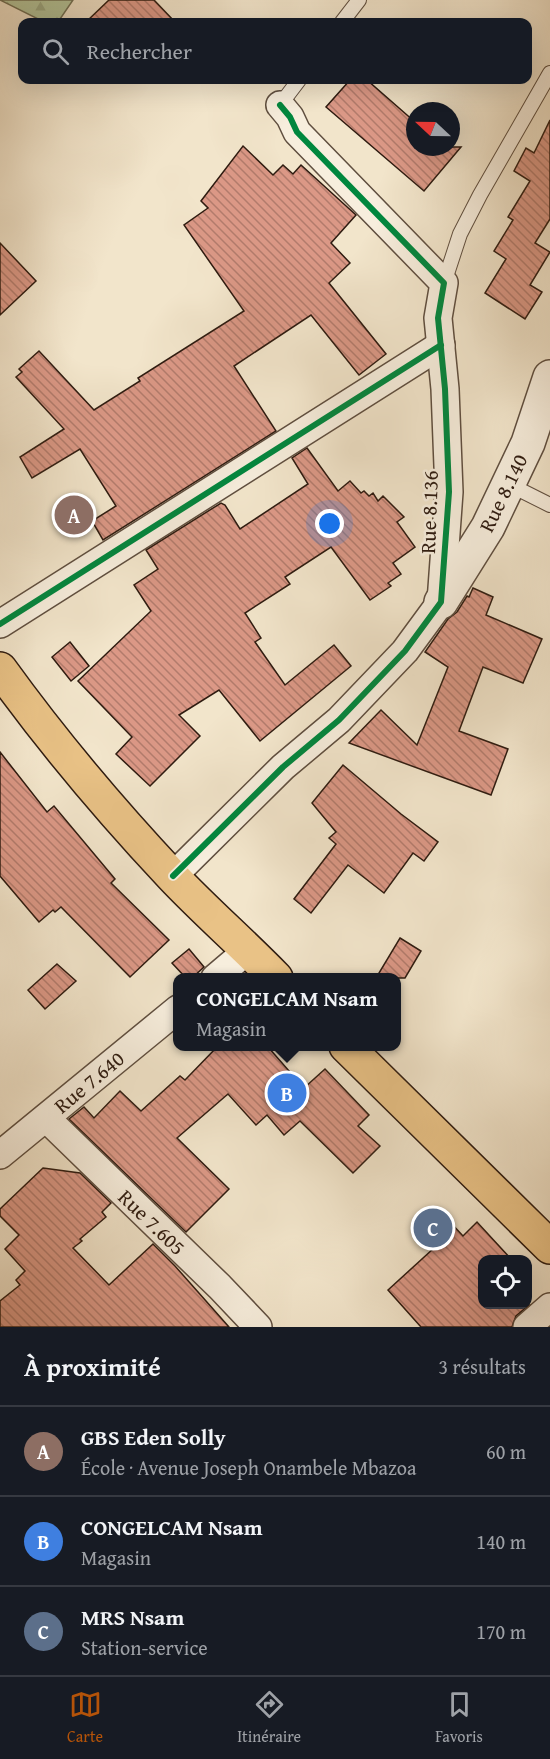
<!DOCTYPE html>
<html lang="fr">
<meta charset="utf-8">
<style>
:root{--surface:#171b24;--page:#242831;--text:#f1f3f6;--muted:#9ea1a6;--line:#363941;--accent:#b45309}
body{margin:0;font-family:"Gentium Book Plus",serif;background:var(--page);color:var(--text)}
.controls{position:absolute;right:18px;bottom:18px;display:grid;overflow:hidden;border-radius:12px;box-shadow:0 6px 24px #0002}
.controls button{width:54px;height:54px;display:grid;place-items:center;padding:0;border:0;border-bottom:2px solid var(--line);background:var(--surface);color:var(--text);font:30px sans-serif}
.compass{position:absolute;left:406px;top:102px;width:54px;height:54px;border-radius:50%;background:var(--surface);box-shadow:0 6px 24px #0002;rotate:292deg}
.you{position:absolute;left:330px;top:524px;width:21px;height:21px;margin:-15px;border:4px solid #fff;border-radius:50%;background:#1a73e8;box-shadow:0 0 0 9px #1a73e833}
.badge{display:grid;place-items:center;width:39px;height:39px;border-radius:50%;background:var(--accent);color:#fff;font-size:20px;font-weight:700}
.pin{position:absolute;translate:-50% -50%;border:3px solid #fff;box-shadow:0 2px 6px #0006}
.popup{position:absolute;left:173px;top:973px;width:228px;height:78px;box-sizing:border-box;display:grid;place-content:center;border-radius:12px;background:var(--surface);filter:drop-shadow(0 2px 4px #0005);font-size:20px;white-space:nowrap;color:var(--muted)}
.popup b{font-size:22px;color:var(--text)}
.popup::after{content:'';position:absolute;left:50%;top:100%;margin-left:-12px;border:12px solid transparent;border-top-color:var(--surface)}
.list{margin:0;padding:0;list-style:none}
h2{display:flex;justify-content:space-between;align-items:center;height:78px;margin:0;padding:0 24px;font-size:26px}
h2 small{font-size:20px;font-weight:400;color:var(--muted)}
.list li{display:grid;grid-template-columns:39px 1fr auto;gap:18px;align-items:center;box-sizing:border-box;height:90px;padding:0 24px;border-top:2px solid var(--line)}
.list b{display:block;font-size:22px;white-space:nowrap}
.list p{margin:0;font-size:20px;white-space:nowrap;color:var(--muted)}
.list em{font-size:20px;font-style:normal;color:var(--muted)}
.icon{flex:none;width:33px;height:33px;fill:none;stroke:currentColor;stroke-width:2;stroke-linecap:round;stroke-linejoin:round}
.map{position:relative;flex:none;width:550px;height:1327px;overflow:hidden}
.search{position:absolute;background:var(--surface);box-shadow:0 6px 24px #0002;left:18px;right:18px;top:18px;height:66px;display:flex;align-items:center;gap:15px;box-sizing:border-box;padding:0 21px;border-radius:12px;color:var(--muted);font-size:22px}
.sheet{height:348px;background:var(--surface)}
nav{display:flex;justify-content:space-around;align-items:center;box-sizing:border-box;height:84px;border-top:2px solid var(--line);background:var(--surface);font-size:16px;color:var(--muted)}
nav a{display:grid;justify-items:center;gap:3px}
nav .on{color:var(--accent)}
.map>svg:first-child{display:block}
</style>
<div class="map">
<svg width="550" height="1327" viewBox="0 0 550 1327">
<defs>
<pattern id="forest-firs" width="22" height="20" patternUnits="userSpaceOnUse" patternTransform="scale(1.5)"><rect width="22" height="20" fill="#b4c69c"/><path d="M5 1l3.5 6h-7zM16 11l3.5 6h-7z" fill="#9baa85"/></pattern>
<pattern id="building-back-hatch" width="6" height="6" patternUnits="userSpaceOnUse" patternTransform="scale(1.5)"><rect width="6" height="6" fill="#db9886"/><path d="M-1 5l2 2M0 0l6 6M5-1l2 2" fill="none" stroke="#b27b6c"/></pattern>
</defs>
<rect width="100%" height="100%" fill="#f2e5cb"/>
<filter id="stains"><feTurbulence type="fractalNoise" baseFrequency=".00333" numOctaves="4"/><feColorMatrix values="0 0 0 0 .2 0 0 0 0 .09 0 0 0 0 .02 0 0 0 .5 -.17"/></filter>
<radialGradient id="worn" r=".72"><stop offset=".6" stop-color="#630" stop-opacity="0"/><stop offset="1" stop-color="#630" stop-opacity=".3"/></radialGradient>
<polygon fill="url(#forest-firs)" stroke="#717056" stroke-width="1.5" points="0,0 73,0 58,22 44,22"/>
<g fill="url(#building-back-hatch)" stroke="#2e1b10" stroke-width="1.5">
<polygon points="109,0 154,0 175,22 86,22"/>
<polygon points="350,80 367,80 415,122 415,147 461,147 424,191 326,107"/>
<polygon points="550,120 550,219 535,243 550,252 530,285 542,292 525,319 485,293 506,259 494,251 513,220 508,217 530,181 514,171 526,148 534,153"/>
<polygon points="243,146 273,175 283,165 293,174 301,165 356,215 331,243 350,263 329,283 386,354 359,375 311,315 234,366 276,431 103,540 92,521 116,506 80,449 32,478 20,457 64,429 16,377 22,372 19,369 39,351 94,410 140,381 138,378 244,311 184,225 208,208 201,201"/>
<polygon points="0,243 36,281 0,315"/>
<polygon points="307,448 338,491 350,481 361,493 364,491 369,496 373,493 378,501 383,496 404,517 397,522 415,547 393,563 401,574 388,583 391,586 370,600 331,547 285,577 290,584 245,613 261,638 255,642 285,685 334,645 351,666 260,741 219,690 179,715 200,736 150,786 116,754 132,737 78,681 151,611 134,585 158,569 146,550 221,503 225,505 240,529 308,484 292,458"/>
<polygon points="473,588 493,597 486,615 542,639 523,683 483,667 459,731 508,749 491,795 349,743 381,710 417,745 448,667 425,652 448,619 457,612 467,596 469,597"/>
<polygon points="70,642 89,666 71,681 52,657"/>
<polygon points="0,752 47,812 54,806 115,879 111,883 169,940 130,977 61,907 55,912 53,910 39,922 0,876"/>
<polygon points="343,765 401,814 438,842 424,861 413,853 384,893 348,865 311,913 294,899 336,844 329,838 336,832 312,803"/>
<polygon points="400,938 421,951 405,978 376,978"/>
<polygon points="189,949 204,967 192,978 186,978 172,963"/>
<polygon points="57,964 76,981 45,1009 28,990"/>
<polygon points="217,1047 268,1047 304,1088 325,1069 369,1115 358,1126 380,1146 353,1173 300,1121 284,1135 267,1115 256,1125 228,1094 177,1138 229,1189 186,1232 69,1119 84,1107 94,1118 120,1091 141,1111 180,1076 185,1080"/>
<polygon points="43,1168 80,1173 111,1203 102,1212 106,1217 80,1239 82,1241 73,1248 109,1285 153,1244 175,1266 229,1327 0,1327 0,1301 20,1285 16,1280 25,1271 5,1249 19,1235 0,1216 0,1209"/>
<polygon points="437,1208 463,1236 477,1222 512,1260 483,1260 483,1305 529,1305 516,1316 512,1327 421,1327 388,1290 434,1248 415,1228"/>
</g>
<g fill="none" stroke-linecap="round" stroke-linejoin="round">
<defs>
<g id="service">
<polyline points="342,22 359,0"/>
<polyline points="280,105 299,80"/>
<polyline points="444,283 460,234 480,195 550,73"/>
<polyline points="508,484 550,505"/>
</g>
<g id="minor">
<polyline points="0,624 441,345"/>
<polyline points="173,876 283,767 339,720 405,651 441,602 449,492 445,389 438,318 444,283 297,132 290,117 280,105"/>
<polyline points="215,978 248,950"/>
<polyline points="46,1118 220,1287 258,1327"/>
<polyline points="0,1155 178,1009"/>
<polyline points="527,1327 550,1307"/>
</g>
<polyline id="tertiary" points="441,602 488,527 528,443 550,377"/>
<g id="primary">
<path d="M0,669C52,741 111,811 172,876C205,911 242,943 276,978"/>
<polyline points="346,1046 550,1247"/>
</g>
</defs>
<use href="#service" stroke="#5f4e3f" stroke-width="16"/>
<use href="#minor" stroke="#5f4e3f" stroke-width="30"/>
<use href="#tertiary" stroke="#5f4e3f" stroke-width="36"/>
<use href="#primary" stroke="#2e1b10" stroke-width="36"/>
<use href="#service" stroke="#f7eedd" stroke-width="14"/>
<use href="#minor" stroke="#f7eedd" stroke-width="27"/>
<use href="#tertiary" stroke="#f7eedd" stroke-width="33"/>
<use href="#primary" stroke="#e9c286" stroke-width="33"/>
<defs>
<g id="cycleway">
<polyline points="0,624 441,345"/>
<polyline points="173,876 283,767 339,720 405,651 441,602 449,492 445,389 438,318 444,283 297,132 290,117 280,105"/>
</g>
</defs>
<use href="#cycleway" stroke="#f7eedd" stroke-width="10"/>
<use href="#cycleway" stroke="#00873e" stroke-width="6"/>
</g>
<g text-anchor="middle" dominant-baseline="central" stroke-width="5" stroke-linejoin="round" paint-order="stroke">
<g font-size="21" fill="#2e1b10" stroke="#f7eedd">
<text transform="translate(503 493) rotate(-64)">Rue 8.140</text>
<text transform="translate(429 512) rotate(-88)">Rue 8.136</text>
<text transform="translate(89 1082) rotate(-40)">Rue 7.640</text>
<text transform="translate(152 1222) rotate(44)">Rue 7.605</text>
</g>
</g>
<rect width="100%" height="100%" filter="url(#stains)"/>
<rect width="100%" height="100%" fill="url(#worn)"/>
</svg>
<div class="controls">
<button><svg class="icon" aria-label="locate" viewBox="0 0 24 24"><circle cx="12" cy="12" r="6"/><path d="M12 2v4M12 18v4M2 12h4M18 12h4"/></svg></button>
</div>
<svg class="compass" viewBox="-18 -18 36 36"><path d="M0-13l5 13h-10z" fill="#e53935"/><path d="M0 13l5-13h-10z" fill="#9ea1a6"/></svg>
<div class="you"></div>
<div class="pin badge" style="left:74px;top:515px;background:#8d6e63">A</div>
<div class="pin badge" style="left:287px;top:1093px;background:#3f7fe0">B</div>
<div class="popup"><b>CONGELCAM Nsam</b>Magasin</div>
<div class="pin badge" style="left:433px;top:1228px;background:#5c6f8a">C</div>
<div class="search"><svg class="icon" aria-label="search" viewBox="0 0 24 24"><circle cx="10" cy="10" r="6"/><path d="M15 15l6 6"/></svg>Rechercher</div>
</div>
<section class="sheet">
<h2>À proximité<small>3 résultats</small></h2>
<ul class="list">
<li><span class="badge" style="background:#8d6e63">A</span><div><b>GBS Eden Solly</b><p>École · Avenue Joseph Onambele Mbazoa</p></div><em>60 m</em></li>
<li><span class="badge" style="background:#3f7fe0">B</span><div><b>CONGELCAM Nsam</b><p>Magasin</p></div><em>140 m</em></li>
<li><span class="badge" style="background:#5c6f8a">C</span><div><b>MRS Nsam</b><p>Station-service</p></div><em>170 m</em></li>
</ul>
</section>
<nav>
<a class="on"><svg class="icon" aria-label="map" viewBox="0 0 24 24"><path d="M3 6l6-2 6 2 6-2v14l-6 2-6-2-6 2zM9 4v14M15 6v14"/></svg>Carte</a>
<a><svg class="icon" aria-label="directions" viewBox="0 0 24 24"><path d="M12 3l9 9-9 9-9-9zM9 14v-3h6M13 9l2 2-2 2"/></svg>Itinéraire</a>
<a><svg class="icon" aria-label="saved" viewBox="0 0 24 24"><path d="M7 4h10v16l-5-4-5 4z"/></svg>Favoris</a>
</nav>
